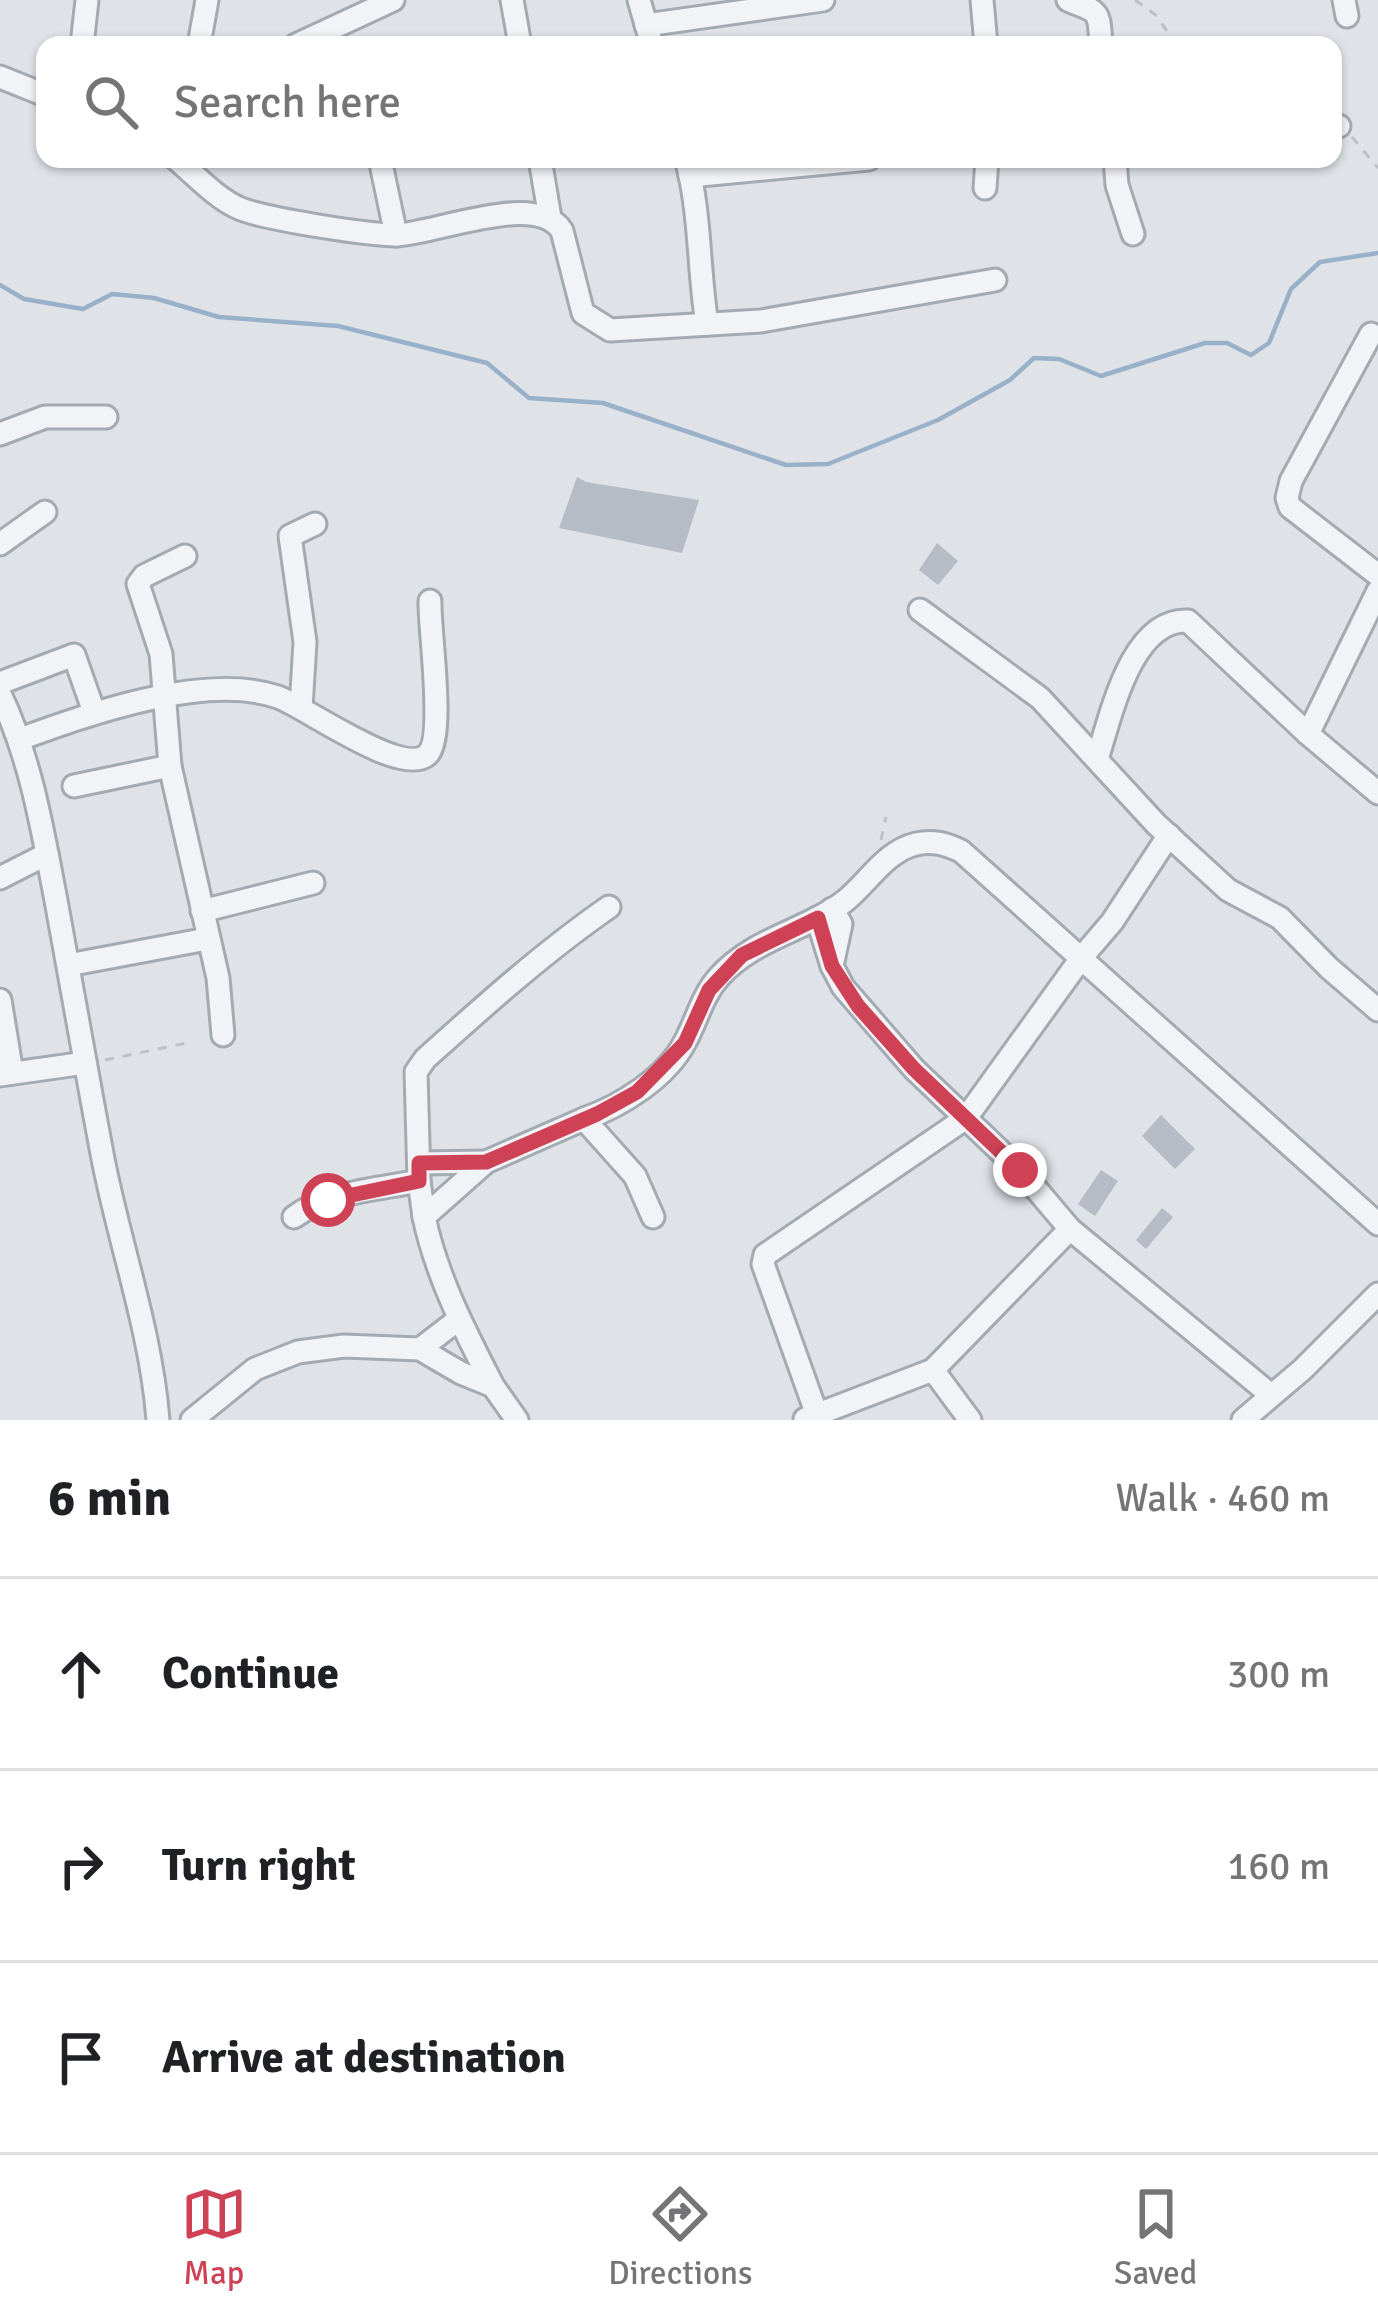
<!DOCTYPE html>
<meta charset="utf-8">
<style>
:root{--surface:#fff;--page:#f2f2f2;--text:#202124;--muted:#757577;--line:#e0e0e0;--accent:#cf4256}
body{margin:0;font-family:Signika,sans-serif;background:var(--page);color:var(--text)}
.stop{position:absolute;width:36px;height:36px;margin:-27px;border:9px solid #cf4256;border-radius:50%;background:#fff}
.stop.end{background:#cf4256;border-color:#fff;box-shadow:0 3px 12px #0008}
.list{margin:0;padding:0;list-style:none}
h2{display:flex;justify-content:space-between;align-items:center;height:156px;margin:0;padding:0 48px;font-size:51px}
h2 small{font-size:39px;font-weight:400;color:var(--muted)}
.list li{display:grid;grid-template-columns:78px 1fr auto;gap:36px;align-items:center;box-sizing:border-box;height:192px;padding:0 48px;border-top:3px solid var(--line)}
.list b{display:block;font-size:45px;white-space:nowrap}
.list em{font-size:39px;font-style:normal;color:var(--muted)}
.icon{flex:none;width:66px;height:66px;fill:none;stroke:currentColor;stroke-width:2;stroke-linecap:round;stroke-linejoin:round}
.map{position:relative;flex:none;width:1378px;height:1420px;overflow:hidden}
.search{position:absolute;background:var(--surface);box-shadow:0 3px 9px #0004;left:36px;right:36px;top:36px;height:132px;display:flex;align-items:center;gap:30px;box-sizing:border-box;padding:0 42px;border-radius:24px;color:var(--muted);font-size:45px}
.sheet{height:732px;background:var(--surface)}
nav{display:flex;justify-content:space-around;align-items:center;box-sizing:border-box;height:168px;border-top:3px solid var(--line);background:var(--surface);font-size:33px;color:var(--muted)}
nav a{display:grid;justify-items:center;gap:6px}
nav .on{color:var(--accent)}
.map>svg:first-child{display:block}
</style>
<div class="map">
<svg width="1378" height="1420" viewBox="0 0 1378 1420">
<rect width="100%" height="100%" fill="#dfe3e8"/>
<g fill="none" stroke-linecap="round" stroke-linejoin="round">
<polyline stroke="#99b0c9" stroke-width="4.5" points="0,285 24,299 83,309 112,294 154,298 219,317 338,326 487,363 529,398 603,403 786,465 828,464 938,420 1010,380 1034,358 1059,359 1101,376 1205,343 1227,343 1251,355 1269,343 1291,289 1320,262 1378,253"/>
</g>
<g fill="#b6bcc5">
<polygon points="577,477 586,482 699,500 682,553 559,528"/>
<polygon points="937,543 958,561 938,585 919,570"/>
<polygon points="1161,1115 1195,1149 1175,1169 1142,1136"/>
<polygon points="1101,1170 1118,1181 1095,1216 1078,1204"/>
<polygon points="1162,1208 1173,1217 1146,1249 1136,1240"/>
</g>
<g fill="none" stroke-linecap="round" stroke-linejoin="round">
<defs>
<g id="minor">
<polyline points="512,0 520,45"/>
<polyline points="639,0 652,45"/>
<polyline points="982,0 986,45"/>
<path d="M1068,0C1098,13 1099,7 1101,45"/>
<polyline points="1344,0 1347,16"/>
<polyline points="646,25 823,0"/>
<polyline points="82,45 87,0"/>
<polyline points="199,45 207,0"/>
<polyline points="296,45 393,0"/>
<polyline points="0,77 45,95"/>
<polyline points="1333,125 1339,126"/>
<path d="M176,159C195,175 218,200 241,209C267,219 367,235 396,235C435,234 537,190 562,231L583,313L610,330L761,321L995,280"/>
<polyline points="380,159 396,235"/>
<polyline points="540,159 550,218"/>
<path d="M686,159C701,213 698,269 707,324"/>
<polyline points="1115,159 1117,185 1133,234"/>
<polyline points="690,176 869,159"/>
<polyline points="985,188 987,159"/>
<polyline points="1371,334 1291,481 1287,498 1290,507 1378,575"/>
<polyline points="0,434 45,417 106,417"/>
<polyline points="0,544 45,512"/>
<polyline points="185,556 144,576 138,584 161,654 170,766 218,978 223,1035"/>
<polyline points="920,610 1040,698 1156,824 1228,890 1280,918 1329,968 1378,1010"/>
<polyline points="0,683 74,655 94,712"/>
<path d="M0,694C32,762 43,833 57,906C73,991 87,1075 103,1159C120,1246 151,1331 158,1420"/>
<polyline points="301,708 305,642 290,536 315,524"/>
<polyline points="1308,734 1378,591"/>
<path d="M20,739C89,714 205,672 278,697C307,708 401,777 427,755C446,738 429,630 430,601"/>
<path d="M1097,759C1111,716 1131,618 1188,621L1308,734L1378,793"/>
<polyline points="74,786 170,766"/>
<polyline points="0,878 47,854"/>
<polyline points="202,911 313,883"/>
<polyline points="817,918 832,966 843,987 914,1069 1020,1170 1070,1229 1271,1395"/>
<polyline points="68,965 207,939"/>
<polyline points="832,966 841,924 832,909"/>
<polyline points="0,1000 12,1073"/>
<polyline points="0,1075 85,1063"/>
<path d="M584,1119C621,1106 666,1078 685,1042C697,1020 702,996 719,977C754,938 805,931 845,901C869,882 884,852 916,844C933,840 946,844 961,851L1378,1224"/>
<polyline points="419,1163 486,1162"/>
<path d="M294,1217C327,1192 379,1189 419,1181"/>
<path d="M424,1217L419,1181L416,1072L425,1059C484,1006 544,952 609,907"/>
<polyline points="420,1349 459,1319"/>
<path d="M493,1386C465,1331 437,1278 424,1217L486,1162L584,1119L635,1176L653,1217"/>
<polyline points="816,1412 763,1264 765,1255 966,1118 1082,957 1112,922 1169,835"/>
<polyline points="805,1419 933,1370"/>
<polyline points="192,1420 255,1369 298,1352 344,1346 420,1349 461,1373 493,1386 517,1420"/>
<polyline points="970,1420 933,1370 1070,1229"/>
<polyline points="1243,1420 1303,1369 1378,1294"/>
</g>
</defs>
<use href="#minor" stroke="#a4aab2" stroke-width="27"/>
<g stroke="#bdc0c7" stroke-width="3" stroke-dasharray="9 9" stroke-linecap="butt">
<polyline points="1135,0 1157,16 1176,45"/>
<polyline points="1352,137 1378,168"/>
<polyline points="881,840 886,817"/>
<polyline points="105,1060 187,1043"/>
</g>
<use href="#minor" stroke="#f2f3f7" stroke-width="21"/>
</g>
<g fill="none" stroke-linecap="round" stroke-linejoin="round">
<polyline stroke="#cf4256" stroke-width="15" points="328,1200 419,1181 419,1163 486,1162 597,1114 637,1092 685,1043 709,990 742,955 818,918 832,966 858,1006 914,1069 1020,1170"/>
</g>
</svg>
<div class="stop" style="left:328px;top:1200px"></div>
<div class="stop end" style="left:1020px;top:1170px"></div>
<div class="search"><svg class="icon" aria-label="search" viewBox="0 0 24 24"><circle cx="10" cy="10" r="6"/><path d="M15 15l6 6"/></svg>Search here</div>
</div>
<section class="sheet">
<h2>6 min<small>Walk · 460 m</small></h2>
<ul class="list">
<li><svg class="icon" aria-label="ahead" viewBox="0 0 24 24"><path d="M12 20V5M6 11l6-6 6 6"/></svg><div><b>Continue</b></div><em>300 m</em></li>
<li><svg class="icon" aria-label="right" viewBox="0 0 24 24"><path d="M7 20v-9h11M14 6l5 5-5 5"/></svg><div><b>Turn right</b></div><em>160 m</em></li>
<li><svg class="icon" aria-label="arrive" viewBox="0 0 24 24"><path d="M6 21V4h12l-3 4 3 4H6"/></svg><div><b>Arrive at destination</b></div></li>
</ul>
</section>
<nav>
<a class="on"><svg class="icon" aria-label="map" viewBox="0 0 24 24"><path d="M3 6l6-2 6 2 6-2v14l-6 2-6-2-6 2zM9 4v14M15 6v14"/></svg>Map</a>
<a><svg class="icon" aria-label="directions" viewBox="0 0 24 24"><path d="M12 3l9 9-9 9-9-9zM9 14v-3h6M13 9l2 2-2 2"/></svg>Directions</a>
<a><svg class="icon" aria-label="saved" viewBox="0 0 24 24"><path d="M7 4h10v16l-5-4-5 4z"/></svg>Saved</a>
</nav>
